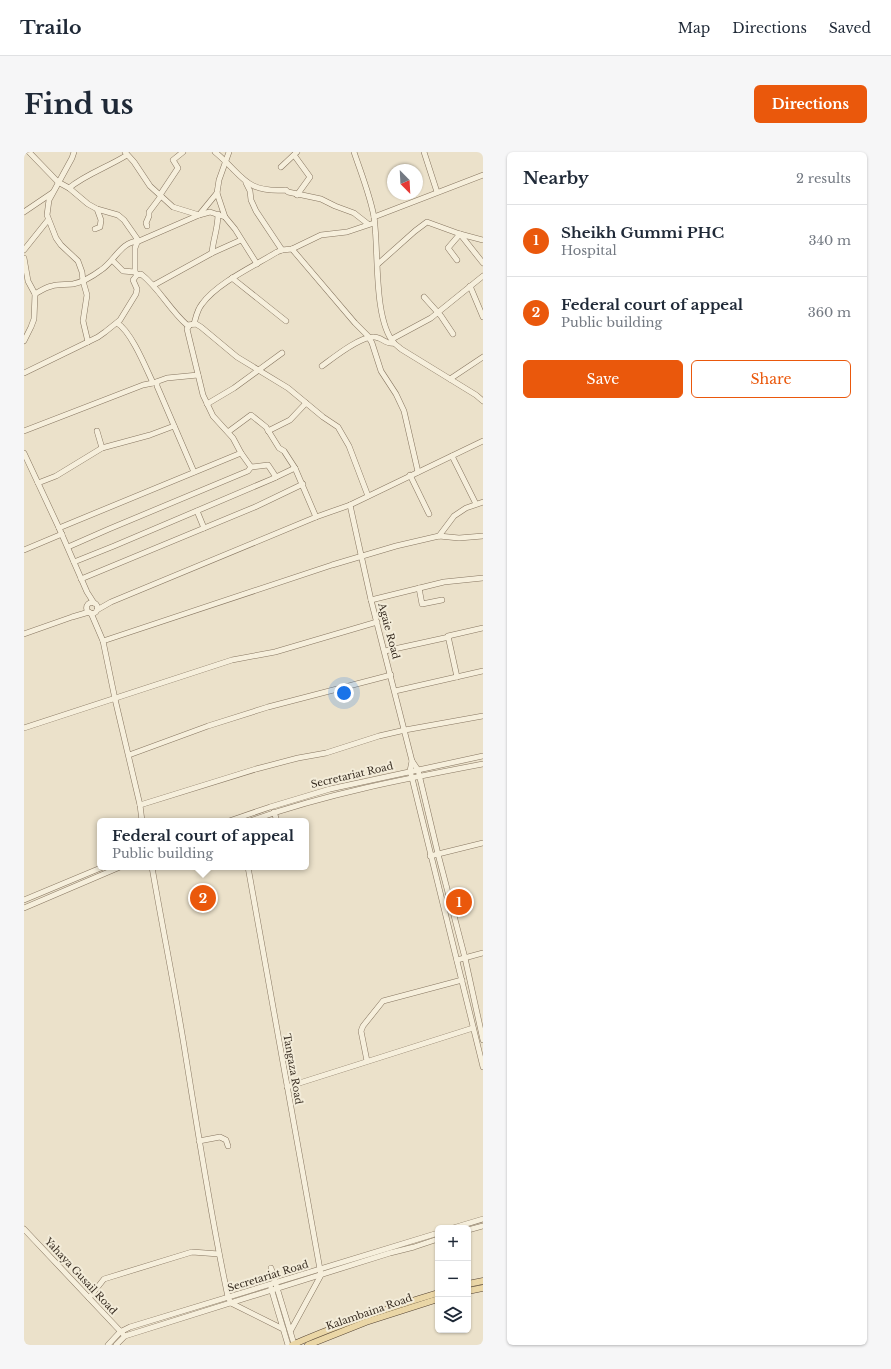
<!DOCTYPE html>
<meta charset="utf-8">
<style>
:root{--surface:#fff;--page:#f6f6f7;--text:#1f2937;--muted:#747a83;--line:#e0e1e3;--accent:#ea580c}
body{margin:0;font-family:"Libre Baskerville",serif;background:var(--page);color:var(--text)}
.controls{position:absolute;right:12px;bottom:12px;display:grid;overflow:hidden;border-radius:6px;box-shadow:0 1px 3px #0004}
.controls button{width:36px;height:36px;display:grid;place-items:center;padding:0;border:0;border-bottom:1px solid var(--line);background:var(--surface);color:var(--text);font:20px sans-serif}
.compass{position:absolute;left:363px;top:12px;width:36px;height:36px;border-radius:50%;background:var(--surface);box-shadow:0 1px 3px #0004;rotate:156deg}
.you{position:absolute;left:320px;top:541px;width:14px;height:14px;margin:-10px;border:3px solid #fff;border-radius:50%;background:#1a73e8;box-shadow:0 0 0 6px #1a73e833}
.badge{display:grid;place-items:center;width:26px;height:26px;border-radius:50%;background:var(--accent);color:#fff;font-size:13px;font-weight:700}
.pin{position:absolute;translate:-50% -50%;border:2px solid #fff;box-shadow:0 1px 4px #0006}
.popup{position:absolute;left:73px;top:666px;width:212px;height:52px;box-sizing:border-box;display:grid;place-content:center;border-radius:6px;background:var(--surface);filter:drop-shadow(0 1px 3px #0005);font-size:13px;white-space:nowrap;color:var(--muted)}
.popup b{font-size:15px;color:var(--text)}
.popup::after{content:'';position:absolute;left:50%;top:100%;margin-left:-8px;border:8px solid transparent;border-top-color:var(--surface)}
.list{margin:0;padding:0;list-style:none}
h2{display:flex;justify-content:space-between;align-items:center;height:52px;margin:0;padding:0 16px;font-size:17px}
h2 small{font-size:13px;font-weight:400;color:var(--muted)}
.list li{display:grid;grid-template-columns:26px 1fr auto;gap:12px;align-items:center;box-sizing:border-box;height:72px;padding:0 16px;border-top:1px solid var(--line)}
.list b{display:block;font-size:15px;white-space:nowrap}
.list p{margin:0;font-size:13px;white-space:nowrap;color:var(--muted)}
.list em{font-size:13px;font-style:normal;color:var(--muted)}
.actions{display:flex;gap:8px;padding:12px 16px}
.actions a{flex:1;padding:9px 0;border:1px solid var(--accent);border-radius:6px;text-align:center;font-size:14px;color:var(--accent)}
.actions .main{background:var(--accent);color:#fff}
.icon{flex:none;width:22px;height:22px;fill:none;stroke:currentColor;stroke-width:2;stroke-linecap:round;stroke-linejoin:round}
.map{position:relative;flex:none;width:459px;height:1193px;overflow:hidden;border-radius:6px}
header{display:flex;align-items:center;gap:24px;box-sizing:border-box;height:56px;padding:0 20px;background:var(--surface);border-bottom:1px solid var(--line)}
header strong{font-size:19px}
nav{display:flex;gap:22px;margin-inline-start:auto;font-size:14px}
.intro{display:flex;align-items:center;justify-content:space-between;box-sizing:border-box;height:96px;padding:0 24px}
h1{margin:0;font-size:28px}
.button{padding:10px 18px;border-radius:6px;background:var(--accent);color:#fff;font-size:14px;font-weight:700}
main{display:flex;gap:24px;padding:0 24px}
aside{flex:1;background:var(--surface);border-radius:6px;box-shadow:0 1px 3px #0004}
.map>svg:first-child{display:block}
</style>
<header>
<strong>Trailo</strong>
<nav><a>Map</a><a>Directions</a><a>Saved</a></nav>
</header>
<div class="intro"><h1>Find us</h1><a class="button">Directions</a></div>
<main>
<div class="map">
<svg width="459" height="1193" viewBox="0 0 459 1193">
<rect width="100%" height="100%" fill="#ebe1ca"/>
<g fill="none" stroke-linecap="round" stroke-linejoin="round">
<defs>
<g id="minor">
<polyline points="5,0 34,30 45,36 64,52 73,57 94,63 100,68 114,88 111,96 111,120"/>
<polyline points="50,0 48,6 25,48 23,63 32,86 37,93 54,109 58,120 59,129 63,143 59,169 64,190"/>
<polyline points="101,0 110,10 126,34 149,55 175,63 186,60 201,65 211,77 233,112"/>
<path d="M191,0C219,23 220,41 262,38L264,40L297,47L311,54L330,61L344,72"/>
<path d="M330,0C337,21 346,43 350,65C355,97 349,167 370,191C372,193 375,195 377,197L452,243L459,249"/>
<polyline points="400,0 413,40"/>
<polyline points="270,3 286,25 273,43"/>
<polyline points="257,15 273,0"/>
<polyline points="222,31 226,39 227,48 232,59 258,98"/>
<path d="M45,36C62,22 84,15 103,3"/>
<polyline points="136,43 154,16 149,8 159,0"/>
<polyline points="0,60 28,41"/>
<polyline points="201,65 193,41 195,28 205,0"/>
<polyline points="350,65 459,23"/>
<polyline points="123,74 122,71 125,64 125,60 137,44"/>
<polyline points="71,77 76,75 77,68 73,57"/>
<polyline points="268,97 331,171 344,184 348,191 357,219 372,242 380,259 394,320"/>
<polyline points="0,98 24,68"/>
<path d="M188,101C189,87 194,77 194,62"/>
<polyline points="0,106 4,129 11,142 10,167 7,175 0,189"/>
<path d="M88,108L99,119L111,120L113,123L117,122C135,136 145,157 163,173L172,172L177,175L213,205L264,236L299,265L314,275L325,294L344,344"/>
<polyline points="433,108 424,96 436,82 459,111"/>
<polyline points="354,112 391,79 403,70 436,82 459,88"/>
<polyline points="208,126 262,169"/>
<polyline points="130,133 188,101 217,88"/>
<polyline points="446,134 459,165"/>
<path d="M11,142C16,139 22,135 28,134C34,132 42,133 49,132C59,130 69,124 77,118C90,110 97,89 115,89L175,63L193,41"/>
<polyline points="400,145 417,164 429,182"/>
<path d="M93,171C107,179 122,216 129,231"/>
<path d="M170,172C172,165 173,158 178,152C193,131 230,114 253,100L258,98L268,97L297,83L323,80L350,71"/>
<polyline points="165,174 163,177 179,243 189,264 209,286 217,301 227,315 244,313 252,325"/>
<polyline points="368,187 407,166 459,124"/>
<path d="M298,214C309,206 336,184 350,185C358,185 362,193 370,191"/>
<polyline points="0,221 74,185 81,180 96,168 112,142 113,137 109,128 113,123"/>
<polyline points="426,227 459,205"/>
<polyline points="133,230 133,234 170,320"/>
<polyline points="183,252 210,236 258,201"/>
<polyline points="0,279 119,233 129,231 143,226 174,223"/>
<polyline points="73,279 78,296"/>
<polyline points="244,279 266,268 282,251"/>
<polyline points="204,280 227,263 242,275 255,296 260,299 271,316 292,365"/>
<polyline points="0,301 35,376 63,440 70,451"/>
<polyline points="428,304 452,352"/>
<polyline points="386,323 405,362"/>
<polyline points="14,331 32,324 78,296 126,283 150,274"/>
<polyline points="326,353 347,448 388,609 394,618 414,702 441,806 459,888"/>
<polyline points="173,359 180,376"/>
<polyline points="35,376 217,301"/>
<polyline points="415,384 430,364 442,356 459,350"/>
<polyline points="44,395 85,377 224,319 227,315"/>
<polyline points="0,398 38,382"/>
<polyline points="50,410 90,394 248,327 271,316"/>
<polyline points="57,427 231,355 279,332"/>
<polyline points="395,436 398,452 418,448"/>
<polyline points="347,448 420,430 459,426"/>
<circle cx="68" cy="456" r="5.5"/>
<polyline points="73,458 87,450 292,365 326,353 459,289"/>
<polyline points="67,461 79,489 91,547 116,653 118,669"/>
<polyline points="0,482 48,465 65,460"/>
<polyline points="79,489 308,413 372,394 415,384 435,386 459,384"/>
<polyline points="361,499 425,485"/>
<polyline points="433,525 424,484 459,476"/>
<polyline points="371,539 459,519"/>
<polyline points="0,576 208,508 251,500 353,470"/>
<polyline points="105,603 184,574 244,555 367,523"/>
<polyline points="388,609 386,619 388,626 459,915"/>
<polyline points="116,653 232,617 274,606 302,601 355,584 381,578 459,564"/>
<polyline points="250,660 253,669"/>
<polyline points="205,669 246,655 306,637 459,604"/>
<path d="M226,669C301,642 380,627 459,612"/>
<polyline points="406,704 459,691"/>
<path d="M128,715C139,779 152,842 162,906C175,986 187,1066 204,1145L207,1151L259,1177"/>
<polyline points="224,715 297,1123 267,1178"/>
<polyline points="0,748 79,715"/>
<polyline points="0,756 96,715"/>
<polyline points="433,808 459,801"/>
<polyline points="343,909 337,879 339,874 359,849 438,828"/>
<polyline points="263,935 449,876"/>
<polyline points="175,989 196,985 202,988 204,994"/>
<polyline points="429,1076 459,1067"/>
<polyline points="0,1077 99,1182"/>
<polyline points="444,1078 459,1074"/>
<polyline points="247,1116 270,1192"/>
<polyline points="247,1136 264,1193"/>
<polyline points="65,1146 80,1127 168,1100 195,1102"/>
<polyline points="84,1193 96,1180 106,1175 414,1081"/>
<polyline points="92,1193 101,1184 366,1101 390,1095 414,1087"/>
</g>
<g id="major">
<polyline points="444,1132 459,1129"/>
<polyline points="444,1139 459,1136"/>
<path d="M268,1193C315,1172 364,1156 414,1141"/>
<polyline points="284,1193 342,1170 414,1147"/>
</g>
</defs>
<use href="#minor" stroke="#867560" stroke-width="6"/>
<use href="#major" stroke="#544333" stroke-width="7"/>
<use href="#minor" stroke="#f6efdc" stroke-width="5"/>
<use href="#major" stroke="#ead6a6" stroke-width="6"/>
</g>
<g text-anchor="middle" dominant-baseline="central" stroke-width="4" stroke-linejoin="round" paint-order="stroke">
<g font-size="10" fill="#382d22" stroke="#f3ecd9">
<text transform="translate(365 479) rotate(75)">Agaie Road</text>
<text transform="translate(328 623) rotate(-13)">Secretariat Road</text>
<text transform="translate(269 917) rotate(80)">Tangaza Road</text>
<text transform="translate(57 1124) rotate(47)">Yahaya Gusail Road</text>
<text transform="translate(244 1124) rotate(-17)">Secretariat Road</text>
<text transform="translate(345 1160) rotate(-19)">Kalambaina Road</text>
</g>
</g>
</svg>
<div class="controls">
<button>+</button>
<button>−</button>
<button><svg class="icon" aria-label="layers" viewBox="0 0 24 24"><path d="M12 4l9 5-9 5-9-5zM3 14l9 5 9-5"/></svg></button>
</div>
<svg class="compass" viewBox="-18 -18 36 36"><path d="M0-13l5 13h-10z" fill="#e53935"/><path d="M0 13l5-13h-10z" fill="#747a83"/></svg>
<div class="you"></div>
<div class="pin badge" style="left:435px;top:750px">1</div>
<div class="pin badge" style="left:179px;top:746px">2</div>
<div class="popup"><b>Federal court of appeal</b>Public building</div>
</div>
<aside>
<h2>Nearby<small>2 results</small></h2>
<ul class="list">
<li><span class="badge">1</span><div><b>Sheikh Gummi PHC</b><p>Hospital</p></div><em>340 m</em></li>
<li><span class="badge">2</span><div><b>Federal court of appeal</b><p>Public building</p></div><em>360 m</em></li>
</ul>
<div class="actions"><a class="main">Save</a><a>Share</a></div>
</aside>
</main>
